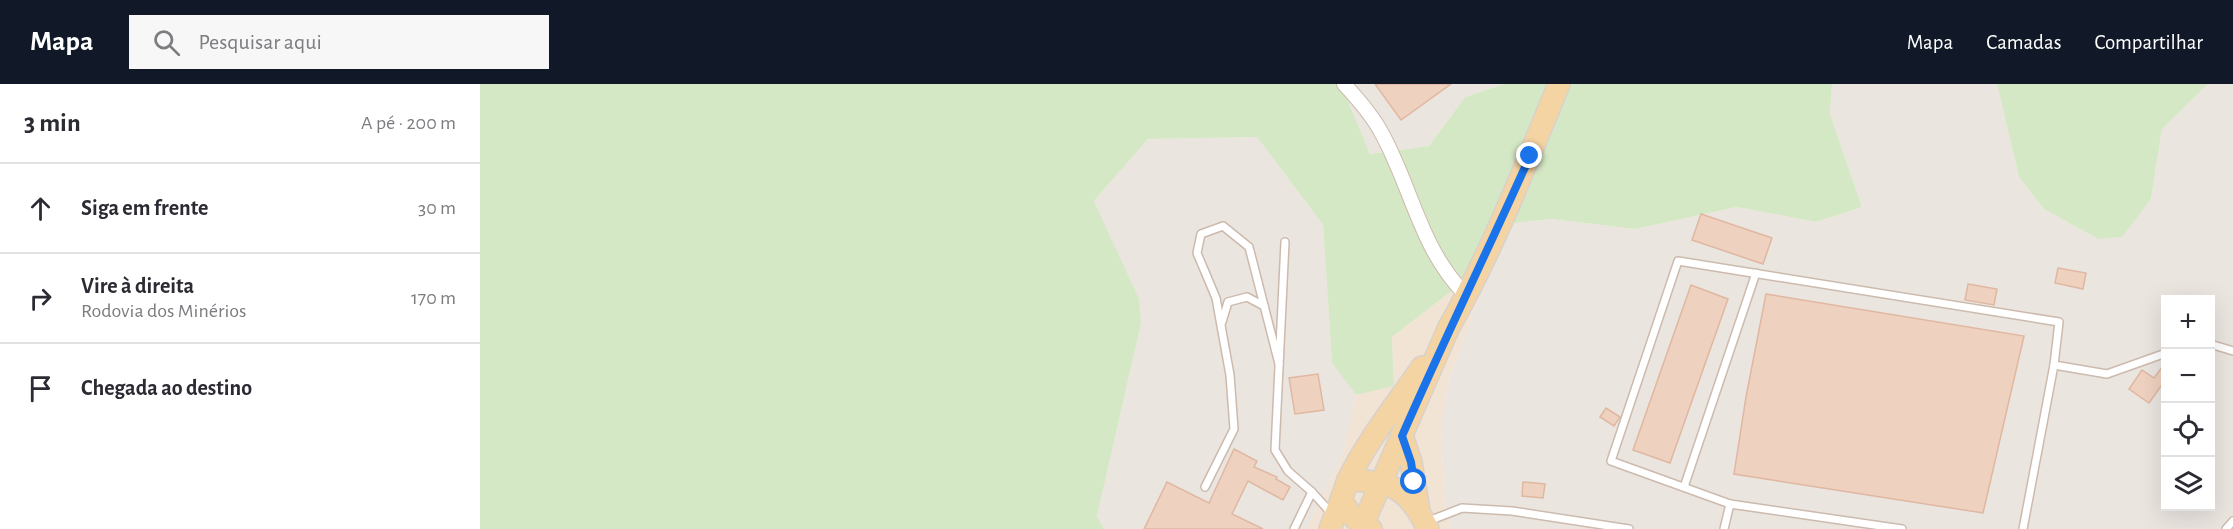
<!DOCTYPE html>
<html lang="pt">
<meta charset="utf-8">
<style>
:root{--surface:#fff;--page:#f7f7f7;--text:#2b2b33;--muted:#7c7c81;--line:#e1e1e2;--accent:#111827}
body{margin:0;font-family:"Alegreya Sans",sans-serif;background:var(--page);color:var(--text)}
.controls{position:absolute;right:18px;bottom:18px;display:grid;overflow:hidden;border-radius:0px;box-shadow:0 6px 24px #0002}
.controls button{width:54px;height:54px;display:grid;place-items:center;padding:0;border:0;border-bottom:2px solid var(--line);background:var(--surface);color:var(--text);font:30px sans-serif}
.stop{position:absolute;width:18px;height:18px;margin:-14px;border:4px solid #1a73e8;border-radius:50%;background:#fff}
.stop.end{background:#1a73e8;border-color:#fff;box-shadow:0 2px 6px #0008}
.list{margin:0;padding:0;list-style:none}
h2{display:flex;justify-content:space-between;align-items:center;height:78px;margin:0;padding:0 24px;font-size:26px}
h2 small{font-size:20px;font-weight:400;color:var(--muted)}
.list li{display:grid;grid-template-columns:39px 1fr auto;gap:18px;align-items:center;box-sizing:border-box;height:90px;padding:0 24px;border-top:2px solid var(--line)}
.list b{display:block;font-size:22px;white-space:nowrap}
.list p{margin:0;font-size:20px;white-space:nowrap;color:var(--muted)}
.list em{font-size:20px;font-style:normal;color:var(--muted)}
.icon{flex:none;width:33px;height:33px;fill:none;stroke:currentColor;stroke-width:2;stroke-linecap:round;stroke-linejoin:round}
.map{position:relative;flex:none;width:1753px;height:445px;overflow:hidden}
header{display:flex;align-items:center;gap:36px;box-sizing:border-box;height:84px;padding:0 30px;background:var(--accent);color:#fff}
header strong{font-size:28px}
nav{display:flex;gap:33px;margin-inline-start:auto;font-size:21px}
.search{width:420px;height:54px;background:var(--page);display:flex;align-items:center;gap:15px;box-sizing:border-box;padding:0 21px;border-radius:0px;color:var(--muted);font-size:22px}
main{display:flex}
aside{flex:1;background:var(--surface)}
.map>svg:first-child{display:block}
</style>
<header>
<strong>Mapa</strong>
<div class="search"><svg class="icon" aria-label="search" viewBox="0 0 24 24"><circle cx="10" cy="10" r="6"/><path d="M15 15l6 6"/></svg>Pesquisar aqui</div>
<nav><a>Mapa</a><a>Camadas</a><a>Compartilhar</a></nav>
</header>
<main>
<aside>
<h2>3 min<small>A pé · 200 m</small></h2>
<ul class="list">
<li><svg class="icon" aria-label="ahead" viewBox="0 0 24 24"><path d="M12 20V5M6 11l6-6 6 6"/></svg><div><b>Siga em frente</b></div><em>30 m</em></li>
<li><svg class="icon" aria-label="right" viewBox="0 0 24 24"><path d="M7 20v-9h11M14 6l5 5-5 5"/></svg><div><b>Vire à direita</b><p>Rodovia dos Minérios</p></div><em>170 m</em></li>
<li><svg class="icon" aria-label="arrive" viewBox="0 0 24 24"><path d="M6 21V4h12l-3 4 3 4H6"/></svg><div><b>Chegada ao destino</b></div></li>
</ul>
</aside>
<div class="map">
<svg width="1753" height="445" viewBox="0 0 1753 445">
<rect width="100%" height="100%" fill="#fbf2e6"/>
<polygon fill="#f2e4d5" points="1026,140 969,295 961,343 965,425 971,445 827,445 863,370 876,311 914,301 912,253 978,202"/>
<g fill="#ebe5e0" fill-rule="evenodd">
<polygon points="861,0 1024,0 985,13 949,62 890,70"/>
<path d="M1352,0H1517L1539,93L1564,125L1618,155L1671,115L1682,45L1728,0H1753V445H971L965,425L961,343L969,295L1026,140L1071,135L1155,145L1257,123L1336,138L1382,123L1350,30ZM1686,216H1730V422H1686Z"/>
<polygon points="777,53 843,141 852,279 876,311 863,370 827,445 624,445 617,432 661,240 614,117 668,55"/>
</g>
<g fill="#d5e8c5">
<polygon points="0,0 861,0 890,70 949,62 985,13 1024,0 1352,0 1350,30 1382,123 1336,138 1257,123 1155,145 1071,135 1026,140 978,202 912,253 914,302 876,311 852,279 843,141 777,53 668,55 614,117 659,215 661,240 617,432 624,445 0,445"/>
<polygon points="1517,0 1753,0 1728,0 1682,45 1671,115 1642,153 1618,155 1564,125 1539,93"/>
</g>
<g fill="#efd1c0" stroke="#e0b7a1" stroke-width="1.5">
<polygon points="895,0 971,0 921,36"/>
<polygon points="1221,130 1292,154 1283,180 1212,156"/>
<polygon points="1578,184 1606,189 1603,205 1575,199"/>
<polygon points="1488,200 1517,205 1514,221 1485,216"/>
<polygon points="1211,201 1248,215 1190,379 1153,366"/>
<polygon points="1286,210 1544,252 1503,429 1254,390 1266,313"/>
<polygon points="1686,278 1686,295 1669,319 1649,305 1662,286 1674,294"/>
<polygon points="838,290 844,326 815,330 809,294"/>
<polygon points="1126,324 1140,333 1134,342 1120,333"/>
<polygon points="754,365 777,377 774,383 797,393 796,395 810,403 803,416 768,397 752,430 783,445 664,445 687,398 729,419"/>
<polygon points="1043,398 1065,400 1063,414 1042,412"/>
</g>
<g fill="none" stroke-linecap="round" stroke-linejoin="round">
<defs>
<g id="lane">
<polyline points="805,158 795,366 808,387 832,408 853,431"/>
<polyline points="742,238 748,218 767,213 784,222"/>
<polyline points="1730,260 1753,267"/>
<polyline points="1574,281 1627,290 1686,269"/>
<polyline points="725,403 754,345 750,291 736,214 717,169 721,150 743,142 769,163 799,280"/>
<polyline points="1204,403 1276,189"/>
<polyline points="946,438 982,424 1032,427 1149,445"/>
<polyline points="814,445 832,408"/>
<polyline points="1244,445 1250,420"/>
<polyline points="1422,445 1250,420 1131,377 1198,177 1579,238 1574,281 1543,445"/>
<polyline points="1746,445 1753,437"/>
</g>
<path id="street" d="M864,0C877,14 892,31 901,48C932,103 940,166 987,212"/>
<g id="primary">
<polyline points="922,352 931,378 939,427"/>
<path d="M868,396C888,355 916,321 942,283"/>
<polyline points="850,445 861,416"/>
<path d="M881,445L969,243C1013,166 1045,82 1079,0"/>
<path d="M891,445C875,438 870,430 861,416L868,396C913,398 927,403 948,445"/>
</g>
</defs>
<use href="#lane" stroke="#ccbaad" stroke-width="10"/>
<use href="#street" stroke="#ccbaad" stroke-width="16"/>
<use href="#primary" stroke="#d8d1cd" stroke-width="24"/>
<use href="#lane" stroke="#fff" stroke-width="7"/>
<use href="#street" stroke="#fff" stroke-width="14"/>
<use href="#primary" stroke="#f5d4a3" stroke-width="21"/>
</g>
<g fill="none" stroke-linecap="round" stroke-linejoin="round">
<path stroke="#1a73e8" stroke-width="8" d="M934,398L931,378L922,352C963,258 1008,166 1050,72"/>
</g>
</svg>
<div class="controls">
<button>+</button>
<button>−</button>
<button><svg class="icon" aria-label="locate" viewBox="0 0 24 24"><circle cx="12" cy="12" r="6"/><path d="M12 2v4M12 18v4M2 12h4M18 12h4"/></svg></button>
<button><svg class="icon" aria-label="layers" viewBox="0 0 24 24"><path d="M12 4l9 5-9 5-9-5zM3 14l9 5 9-5"/></svg></button>
</div>
<div class="stop" style="left:934px;top:398px"></div>
<div class="stop end" style="left:1050px;top:72px"></div>
</div>
</main>
